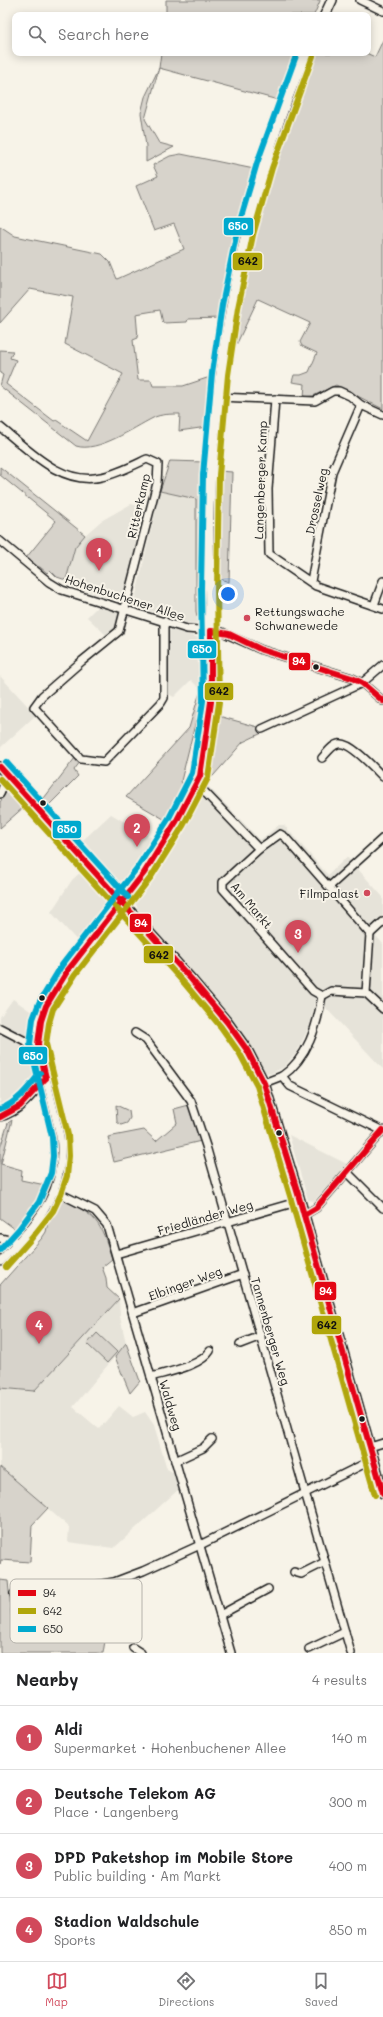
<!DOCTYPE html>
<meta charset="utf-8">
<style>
:root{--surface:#fff;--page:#f2f2f2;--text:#202124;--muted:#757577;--line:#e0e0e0;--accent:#d1495b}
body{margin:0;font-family:Mali,sans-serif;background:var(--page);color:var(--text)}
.you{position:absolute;left:228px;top:594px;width:14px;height:14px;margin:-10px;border:3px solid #fff;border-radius:50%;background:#1a73e8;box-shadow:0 0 0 6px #1a73e833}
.badge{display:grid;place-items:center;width:26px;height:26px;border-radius:50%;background:var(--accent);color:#fff;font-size:13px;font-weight:700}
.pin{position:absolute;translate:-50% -33px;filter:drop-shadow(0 1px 2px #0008)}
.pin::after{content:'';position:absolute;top:21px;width:14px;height:12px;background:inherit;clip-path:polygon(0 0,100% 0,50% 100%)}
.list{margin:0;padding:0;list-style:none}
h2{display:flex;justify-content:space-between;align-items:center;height:52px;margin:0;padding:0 16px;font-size:17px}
h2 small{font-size:13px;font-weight:400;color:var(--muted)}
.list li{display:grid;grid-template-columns:26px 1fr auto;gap:12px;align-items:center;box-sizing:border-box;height:64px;padding:0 16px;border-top:1px solid var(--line)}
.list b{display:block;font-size:15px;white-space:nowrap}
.list p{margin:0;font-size:13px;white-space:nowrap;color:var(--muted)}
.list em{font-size:13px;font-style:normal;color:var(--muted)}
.icon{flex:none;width:22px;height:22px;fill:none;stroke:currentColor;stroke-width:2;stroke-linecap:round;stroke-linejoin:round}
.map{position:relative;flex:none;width:383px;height:1653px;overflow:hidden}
.search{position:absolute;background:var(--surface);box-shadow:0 2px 10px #0003;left:12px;right:12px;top:12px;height:44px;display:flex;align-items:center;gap:10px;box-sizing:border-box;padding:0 14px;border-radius:8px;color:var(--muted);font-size:15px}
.sheet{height:308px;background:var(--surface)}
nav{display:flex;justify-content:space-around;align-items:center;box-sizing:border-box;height:56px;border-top:1px solid var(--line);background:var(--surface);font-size:11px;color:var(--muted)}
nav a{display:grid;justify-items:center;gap:2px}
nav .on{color:var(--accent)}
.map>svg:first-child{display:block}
</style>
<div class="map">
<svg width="383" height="1653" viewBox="0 0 383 1653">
<rect width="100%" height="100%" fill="#f7f3e8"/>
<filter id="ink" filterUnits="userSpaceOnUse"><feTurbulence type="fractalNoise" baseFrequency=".025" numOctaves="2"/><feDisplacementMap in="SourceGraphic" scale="8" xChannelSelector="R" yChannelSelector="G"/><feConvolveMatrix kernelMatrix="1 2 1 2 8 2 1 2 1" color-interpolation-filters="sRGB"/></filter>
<g filter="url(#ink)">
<g fill="#e6e3d9">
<polygon points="160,491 196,499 197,617 202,617 198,623 189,624 136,606 134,603"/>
<polygon points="131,504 146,508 123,599 118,601 65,583 75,547 85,535 101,521"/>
<polygon points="98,606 118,611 120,615 117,629 107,636 87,617"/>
<polygon points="171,629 199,638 203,651 204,672 200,689 191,680 174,697 166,693 167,634"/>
<polygon points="0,676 36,715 0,748"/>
<polygon points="206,784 260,840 279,825 284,825 328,875 347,857 383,897 383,917 370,929 383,944 383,1069 325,1007 315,1002 310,1025 297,1052 284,1067 270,1074 265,1072 236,1025 138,910 136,904 137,894 173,843"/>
<polygon points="111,814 157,841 128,878 120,881 113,880 79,844"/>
<polygon points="83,870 102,892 106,899 107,906 80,944 51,912 72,880"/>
<polygon points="13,999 36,1015 31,1047 37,1077 29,1091 19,1099 10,1107 0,1109 0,1017"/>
<polygon points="289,1135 347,1164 314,1201 308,1200"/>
<polygon points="119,1299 120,1317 126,1343 73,1407 99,1429 119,1406 133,1417 145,1412 154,1425 167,1469 174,1473 179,1489 114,1548 68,1542 69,1527 0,1467 0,1388 34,1391"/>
</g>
<g fill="#d7d3cb" stroke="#7a7874">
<polygon points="166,0 320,0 320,1 314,15 166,15"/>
<path d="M383,40V409L336,385L313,396L304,397L305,384L292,382L294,375H301L309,372L317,353L302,346L300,342L310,323L258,299L230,358C233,324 241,291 249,259C265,188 286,119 316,53H366L375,57Z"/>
<polygon points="161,53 298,53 278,100 159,68 145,119 159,143 174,147 146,162 146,146 141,113 145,97 159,68"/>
<path d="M181,154L254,169L225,273L220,318L188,319L187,322L163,323L160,310L136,314L138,338L133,340L138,380H151L153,386H183L213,376L207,427L179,431L180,414C172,414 160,414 153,418C133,428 98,453 76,446L0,386L3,375L0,373V350L13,351L10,358L16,360L6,384L54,421L56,420L87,441L123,374L65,344L73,297L30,289L0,323V226L15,236L102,254L110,262L117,279L184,249L174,224L154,231L136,186L158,176L153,165L170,156Z"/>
<polygon points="170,461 204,462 203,523 204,535 205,614 197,617 196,611 196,499 160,491"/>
<polygon points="0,467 85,535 75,547 66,580 57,577 50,570 47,573 40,567 36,567 26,558 56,521 0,475"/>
<polygon points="220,471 232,472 229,582 217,578"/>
<polygon points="202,685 205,707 196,720 181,781 186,792 169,822 126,797 189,728"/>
<polygon points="215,715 258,727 264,732 243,742 206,784 203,776 207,766"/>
<polygon points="75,758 80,762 74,770 78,776 46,808 41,802"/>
<polygon points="9,788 25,806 0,828 0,802"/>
<polygon points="116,1105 129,1111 130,1118 127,1123 121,1125 117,1122"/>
<polygon points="189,1105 201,1141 114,1162 108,1137 144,1130 156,1141 177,1123 174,1109"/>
<polygon points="12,1120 1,1164 22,1170 21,1180 50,1186 41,1202 15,1229 0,1218 0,1148 8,1123"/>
<path d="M60,1198C97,1216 100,1220 112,1259L102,1267L106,1278L107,1288L119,1299L34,1391L0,1388V1285L42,1238L46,1232L50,1213L58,1199Z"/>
<polygon points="97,1333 117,1352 107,1363 87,1344"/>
<polygon points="126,1343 140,1381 130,1393 115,1357"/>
<polygon points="0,1467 48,1508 32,1525 30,1562 1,1560 0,1564"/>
<polygon points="0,1580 8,1581 12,1621 56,1626 58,1617 108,1623 103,1653 0,1653"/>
</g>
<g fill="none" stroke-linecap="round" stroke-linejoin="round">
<defs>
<g id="minor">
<polyline points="360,0 383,11"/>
<polyline points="218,397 315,401 333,391 339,391 350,396 361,405 383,415"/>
<polyline points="275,399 268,489 269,554 316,586 383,609"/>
<path d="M0,427C29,450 61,486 101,477C117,474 132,466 147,459L158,464L157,483L119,631L82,661L42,696L34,707L81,759L104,762L161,703L164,698V621"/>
<polyline points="0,541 49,582 62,590 187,629 222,632 262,650 352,678 362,683 383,701"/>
<polyline points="311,581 332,472 361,405"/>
<polyline points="374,605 383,581"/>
<polyline points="262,729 362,683 383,665"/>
<path d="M322,758C326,754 332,745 338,744C350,741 375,769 383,777"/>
<polyline points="197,784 259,849 223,882 223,889 313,991 322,996 331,991 366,993 383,1009"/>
<polyline points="0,794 4,784 10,778"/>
<polyline points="259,849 280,834 285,837 370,934 366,993"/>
<polyline points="329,887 383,838"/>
<polyline points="370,934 383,922"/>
<polyline points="0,1028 29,1043 38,1044"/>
<polyline points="135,1033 146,1040 191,1101 206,1146 351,1653"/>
<path d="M282,1076C308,1058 317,1026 322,996"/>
<polyline points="264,1083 282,1076 290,1086 383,1131"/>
<path d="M0,1117C20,1112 34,1093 46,1078"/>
<polyline points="347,1172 383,1208"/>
<polyline points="55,1191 95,1211 107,1225 231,1653"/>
<polyline points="304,1215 316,1208 383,1130"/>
<polyline points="0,1238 18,1242"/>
<polyline points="116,1254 300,1201"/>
<path d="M0,1262C35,1224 68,1193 60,1136L38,1044L41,1021L46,1006L68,970L122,902"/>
<polyline points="133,1313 243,1274"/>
<polyline points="240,1344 261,1336"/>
<path d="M151,1377C168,1372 201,1366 210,1351"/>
<polyline points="370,1447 383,1443"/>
<polyline points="175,1461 203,1448 212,1439"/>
<polyline points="294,1572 301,1574 325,1562"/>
<polyline points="14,1594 62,1591 114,1582 143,1571 200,1545 374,1459"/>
<polyline points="220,1615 268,1589"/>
<polyline points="133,1648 141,1653"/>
<polyline points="309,1649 345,1632"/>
</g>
<g id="major">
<polyline points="325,15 332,0"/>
<polyline points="0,767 191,979 227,1022 247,1050 264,1083 298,1194 383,1493"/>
<path d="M122,902C148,868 185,819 200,778C203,770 203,760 205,752C209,724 211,696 211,668C211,603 206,537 211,472C222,324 247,189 306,53"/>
</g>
</defs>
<use href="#minor" stroke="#1c1c1c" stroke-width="10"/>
<use href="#major" stroke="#1c1c1c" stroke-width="12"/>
<use href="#minor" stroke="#f7f3e8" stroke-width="7"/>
<use href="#major" stroke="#f7f3e8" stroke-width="9"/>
<defs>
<g id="bus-1">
<polyline points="211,631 229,634 262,650 352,678 362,683 383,701"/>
<polyline points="0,767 191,979 227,1022 247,1050 264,1083 298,1194 383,1493"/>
<polyline points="46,1078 38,1044 41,1021 46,1006 68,970 144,873 176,822 200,776 211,702 211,631"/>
<polyline points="0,1117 20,1106 46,1078"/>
<polyline points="304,1215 316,1208 383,1130"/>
</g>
<g id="bus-2">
<polyline points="0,779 185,984 221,1027 240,1054 257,1086 290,1196 375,1495"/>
<polyline points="6,1267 31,1239 53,1211 61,1194 67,1176 69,1156 68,1135 46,1044 49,1023 53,1009 75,975 151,877 183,826 208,778 219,703 217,589 219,475 228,375 238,308 253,235 272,168 313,56"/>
</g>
<g id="bus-3">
<polyline points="6,762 128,897"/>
<path d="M0,1109C17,1103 29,1087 40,1073"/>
<polyline points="0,1250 19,1229 39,1202 51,1173 53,1156 52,1137 30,1044 33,1019 39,1003 62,965 137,868 169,818 192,773 203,701 201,589 203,475 212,373 222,305 237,231 257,163 297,53"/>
</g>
</defs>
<use href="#bus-1" stroke="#f7f3e8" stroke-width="9"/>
<use href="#bus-2" stroke="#f7f3e8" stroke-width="9"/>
<use href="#bus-3" stroke="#f7f3e8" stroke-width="9"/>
<use href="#bus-1" stroke="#e30613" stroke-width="6"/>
<use href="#bus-2" stroke="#b0a60a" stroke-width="6"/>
<use href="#bus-3" stroke="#00a9ce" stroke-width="6"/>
</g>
</g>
<g fill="#d1495b" stroke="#f7f3e8" stroke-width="1.5">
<circle cx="247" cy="618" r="4"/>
<circle cx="367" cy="893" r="4"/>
</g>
<g fill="#1c1c1c" stroke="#f7f3e8" stroke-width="1.5">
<circle cx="316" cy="667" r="3.5"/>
<circle cx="43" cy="803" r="3.5"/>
<circle cx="42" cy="998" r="3.5"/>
<circle cx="279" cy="1133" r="3.5"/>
<circle cx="362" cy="1419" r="3.5"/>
</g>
<g text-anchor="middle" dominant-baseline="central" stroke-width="4" stroke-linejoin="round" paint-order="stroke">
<g font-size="12" fill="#1c1c1c" stroke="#f7f3e8">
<text transform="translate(260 480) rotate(-88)">Langenberger Kamp</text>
<text transform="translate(316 501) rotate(-78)">Drosselweg</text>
<text transform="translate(138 506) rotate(-77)">Ritterkamp</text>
<text transform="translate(125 597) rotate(18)">Hohenbuchener Allee</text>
<text transform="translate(252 905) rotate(50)">Am Markt</text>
<text transform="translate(205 1217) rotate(-16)">Friedländer Weg</text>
<text transform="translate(185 1283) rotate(-20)">Elbinger Weg</text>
<text transform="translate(271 1331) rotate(74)">Tannenberger Weg</text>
<text transform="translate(171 1405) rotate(74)">Waldweg</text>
</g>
<g font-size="12" fill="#1c1c1c" stroke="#f7f3e8" text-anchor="start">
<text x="255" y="611">Rettungswache<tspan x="255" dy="14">Schwanewede</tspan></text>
<text x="359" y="893" text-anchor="end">Filmpalast</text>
</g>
</g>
<rect x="10" y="1579" width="132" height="64" rx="6" fill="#f7f3e8" stroke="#b5b2ab" stroke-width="1"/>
<rect x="18" y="1590" width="18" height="6" fill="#e30613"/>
<rect x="18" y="1608" width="18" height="6" fill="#b0a60a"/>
<rect x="18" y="1626" width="18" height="6" fill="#00a9ce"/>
<g font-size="11" fill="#1c1c1c">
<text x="43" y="1597">94</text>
<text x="43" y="1615">642</text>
<text x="43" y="1633">650</text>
</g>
<g stroke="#f7f3e8" stroke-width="1.5">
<rect x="223" y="217" width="31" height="19" rx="4" fill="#00a9ce"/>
<rect x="232" y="252" width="31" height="19" rx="4" fill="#b0a60a"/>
<rect x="187" y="640" width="30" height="19" rx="4" fill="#00a9ce"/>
<rect x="288" y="652" width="23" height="19" rx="4" fill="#e30613"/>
<rect x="204" y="682" width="30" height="19" rx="4" fill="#b0a60a"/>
<rect x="52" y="820" width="30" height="19" rx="4" fill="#00a9ce"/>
<rect x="129" y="913" width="23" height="20" rx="4" fill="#e30613"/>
<rect x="143" y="945" width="31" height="19" rx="4" fill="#b0a60a"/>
<rect x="18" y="1046" width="30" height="19" rx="4" fill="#00a9ce"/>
<rect x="314" y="1281" width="23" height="20" rx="4" fill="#e30613"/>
<rect x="311" y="1315" width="31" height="20" rx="4" fill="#b0a60a"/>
</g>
<g font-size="11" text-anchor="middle" font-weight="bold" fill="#fff">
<text x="238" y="230">650</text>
<text x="202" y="653">650</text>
<text x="299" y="665">94</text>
<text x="67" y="833">650</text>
<text x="141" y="927">94</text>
<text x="33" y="1060">650</text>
<text x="326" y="1295">94</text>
</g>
<g font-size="11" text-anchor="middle" font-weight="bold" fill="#111">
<text x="248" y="265">642</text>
<text x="219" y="695">642</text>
<text x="159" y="959">642</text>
<text x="327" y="1329">642</text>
</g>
</svg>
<div class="you"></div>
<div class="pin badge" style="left:99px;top:571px">1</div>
<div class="pin badge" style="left:137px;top:847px">2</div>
<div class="pin badge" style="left:298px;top:953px">3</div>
<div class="pin badge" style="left:39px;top:1344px">4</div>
<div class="search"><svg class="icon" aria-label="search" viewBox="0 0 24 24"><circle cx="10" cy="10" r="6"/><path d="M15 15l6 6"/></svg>Search here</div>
</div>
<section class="sheet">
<h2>Nearby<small>4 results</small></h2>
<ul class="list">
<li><span class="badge">1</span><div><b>Aldi</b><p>Supermarket · Hohenbuchener Allee</p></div><em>140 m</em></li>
<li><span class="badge">2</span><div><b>Deutsche Telekom AG</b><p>Place · Langenberg</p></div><em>300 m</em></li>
<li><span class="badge">3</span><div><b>DPD Paketshop im Mobile Store</b><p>Public building · Am Markt</p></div><em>400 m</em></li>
<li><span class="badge">4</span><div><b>Stadion Waldschule</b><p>Sports</p></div><em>850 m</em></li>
</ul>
</section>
<nav>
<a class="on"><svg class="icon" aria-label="map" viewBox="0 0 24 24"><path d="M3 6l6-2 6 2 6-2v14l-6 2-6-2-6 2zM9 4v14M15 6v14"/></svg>Map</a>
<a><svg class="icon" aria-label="directions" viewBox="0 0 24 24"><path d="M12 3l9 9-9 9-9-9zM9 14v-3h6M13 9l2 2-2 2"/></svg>Directions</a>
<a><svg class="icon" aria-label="saved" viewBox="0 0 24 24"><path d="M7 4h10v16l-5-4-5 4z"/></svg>Saved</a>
</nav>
